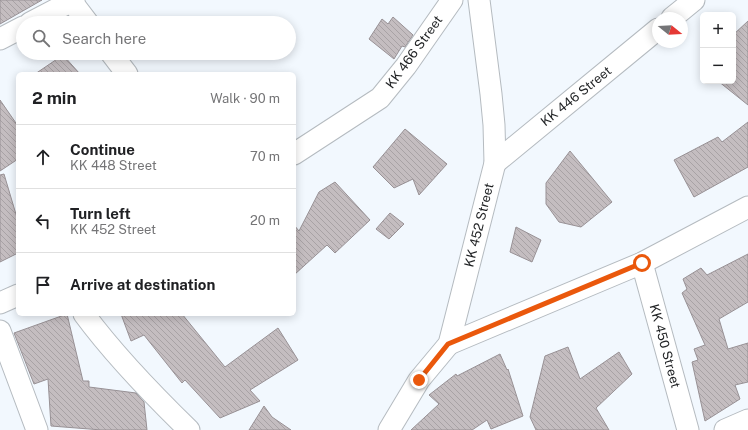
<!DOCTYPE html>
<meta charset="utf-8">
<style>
:root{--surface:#fff;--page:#f2f2f2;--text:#202124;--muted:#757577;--line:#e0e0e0}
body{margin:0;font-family:"Public Sans",sans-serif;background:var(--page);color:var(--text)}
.controls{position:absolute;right:12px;top:12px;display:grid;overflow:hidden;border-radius:6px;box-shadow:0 2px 10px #0003}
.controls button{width:36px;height:36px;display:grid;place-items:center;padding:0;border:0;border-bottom:1px solid var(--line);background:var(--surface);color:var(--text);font:20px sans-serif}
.compass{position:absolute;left:652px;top:12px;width:36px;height:36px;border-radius:50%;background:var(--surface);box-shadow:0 2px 10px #0003;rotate:108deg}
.stop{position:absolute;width:12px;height:12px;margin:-9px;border:3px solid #ea580c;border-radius:50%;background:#fff}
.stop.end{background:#ea580c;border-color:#fff;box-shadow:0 1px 4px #0008}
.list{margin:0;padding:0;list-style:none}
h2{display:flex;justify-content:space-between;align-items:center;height:52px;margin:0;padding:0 16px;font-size:17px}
h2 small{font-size:13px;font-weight:400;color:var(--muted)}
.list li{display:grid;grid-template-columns:26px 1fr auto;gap:12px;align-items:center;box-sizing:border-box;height:64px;padding:0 16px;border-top:1px solid var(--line)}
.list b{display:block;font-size:15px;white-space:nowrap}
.list p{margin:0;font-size:13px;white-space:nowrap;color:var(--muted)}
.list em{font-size:13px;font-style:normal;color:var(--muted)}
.icon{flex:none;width:22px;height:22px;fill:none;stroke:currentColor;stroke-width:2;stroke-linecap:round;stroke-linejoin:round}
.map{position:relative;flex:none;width:748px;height:430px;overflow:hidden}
.search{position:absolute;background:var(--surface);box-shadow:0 2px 10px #0003;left:16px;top:16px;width:280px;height:44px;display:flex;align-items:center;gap:10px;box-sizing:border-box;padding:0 14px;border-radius:22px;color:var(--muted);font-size:15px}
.panel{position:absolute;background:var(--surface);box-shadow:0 2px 10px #0003;left:16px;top:72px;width:280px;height:244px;border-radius:6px}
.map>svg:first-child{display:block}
</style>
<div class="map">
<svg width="748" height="430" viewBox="0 0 748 430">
<defs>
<pattern id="building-back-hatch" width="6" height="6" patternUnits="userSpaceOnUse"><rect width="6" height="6" fill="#c4bdc0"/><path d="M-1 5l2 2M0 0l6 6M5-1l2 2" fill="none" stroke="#a8a2a5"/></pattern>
</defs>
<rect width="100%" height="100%" fill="#f2f8fe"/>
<g fill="url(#building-back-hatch)" stroke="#989195">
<polygon points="0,0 42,0 0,24"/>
<polygon points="393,17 413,35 405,47 402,46 394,59 369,39 382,19 388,24"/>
<polygon points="748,21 748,105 718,81 733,81 733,35"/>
<polygon points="63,55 80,74 35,74"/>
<polygon points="0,100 18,126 18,159 0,171"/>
<polygon points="748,122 748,167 694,197 674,160 718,137 722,142"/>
<polygon points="405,129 447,164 419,195 413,179 394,188 373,167"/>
<polygon points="570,151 612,202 581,227 559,222 546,204 546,183"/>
<polygon points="4,174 18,221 18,253 0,262 0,175"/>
<polygon points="335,182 370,220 335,253 327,245 294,275 294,225 299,231 319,192"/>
<polygon points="390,213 404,224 389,239 376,229"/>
<polygon points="516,227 541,240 532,262 510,252"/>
<polygon points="748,254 748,302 719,319 728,349 748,343 748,382 735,385 740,399 705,421 692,362 698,360 694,349 705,345 682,293 687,289 683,279 701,268 707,275"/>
<polygon points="67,314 83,381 89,381 89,387 136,393 144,402 147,430 102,430 51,426 48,379 34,384 14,333"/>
<polygon points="121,314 182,314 225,367 278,328 298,360 250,390 260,401 220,418 185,380 182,383 144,335 131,341"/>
<polygon points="568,347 580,379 619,352 632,374 596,408 609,430 536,430 530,417 545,356"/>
<polygon points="500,354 507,370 508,369 523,416 491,429 487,420 472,430 411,430 439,404 429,395 456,374 457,376"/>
<polygon points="264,406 272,417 291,430 249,430"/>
</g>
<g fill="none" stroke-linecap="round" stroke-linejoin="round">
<defs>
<g id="minor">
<polyline points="72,2 88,23"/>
<polyline points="672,18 694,0"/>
<polyline points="30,23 74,0"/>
<polyline points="0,39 23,27"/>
<polyline points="111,53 127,74"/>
<polyline points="294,154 380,98 406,66 452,0"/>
<polyline points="495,163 658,29"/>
<polyline points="642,263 688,430"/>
<polyline points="0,303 18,295"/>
<path d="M84,314C115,356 152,394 189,430"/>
<polyline points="0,331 37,430"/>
<polyline points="449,344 642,263 748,207"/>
<polyline points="389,430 419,380 449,344 495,163 494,125 491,94 479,0"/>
<polyline points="725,430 748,420"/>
</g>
</defs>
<use href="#minor" stroke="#b5bbc0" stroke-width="23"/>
<use href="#minor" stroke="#fff" stroke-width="21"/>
</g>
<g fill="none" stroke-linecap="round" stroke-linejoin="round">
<polyline stroke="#ea580c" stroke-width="5" points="419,380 448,344 642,263"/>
</g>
<g text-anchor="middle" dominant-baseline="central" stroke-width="4" stroke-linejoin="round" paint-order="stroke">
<g font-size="13" fill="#1f2123" stroke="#fff">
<text transform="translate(414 52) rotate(-54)">KK 466 Street</text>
<text transform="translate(576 96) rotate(-39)">KK 446 Street</text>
<text transform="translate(479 225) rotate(-76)">KK 452 Street</text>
<text transform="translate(665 346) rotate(75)">KK 450 Street</text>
</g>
</g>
</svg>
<div class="controls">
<button>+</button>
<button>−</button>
</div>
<svg class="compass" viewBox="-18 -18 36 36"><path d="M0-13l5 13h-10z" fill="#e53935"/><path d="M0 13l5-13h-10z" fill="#757577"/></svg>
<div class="stop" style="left:642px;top:263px"></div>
<div class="stop end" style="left:419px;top:380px"></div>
<div class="search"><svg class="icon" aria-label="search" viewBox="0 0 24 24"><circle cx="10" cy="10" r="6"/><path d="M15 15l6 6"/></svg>Search here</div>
<section class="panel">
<h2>2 min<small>Walk · 90 m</small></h2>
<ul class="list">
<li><svg class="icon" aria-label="ahead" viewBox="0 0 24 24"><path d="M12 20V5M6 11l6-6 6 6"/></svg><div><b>Continue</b><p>KK 448 Street</p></div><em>70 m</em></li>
<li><svg class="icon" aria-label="left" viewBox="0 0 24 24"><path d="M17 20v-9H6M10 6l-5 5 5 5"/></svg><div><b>Turn left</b><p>KK 452 Street</p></div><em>20 m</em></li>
<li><svg class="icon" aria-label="arrive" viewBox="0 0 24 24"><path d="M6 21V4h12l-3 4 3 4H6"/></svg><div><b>Arrive at destination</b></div></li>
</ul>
</section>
</div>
